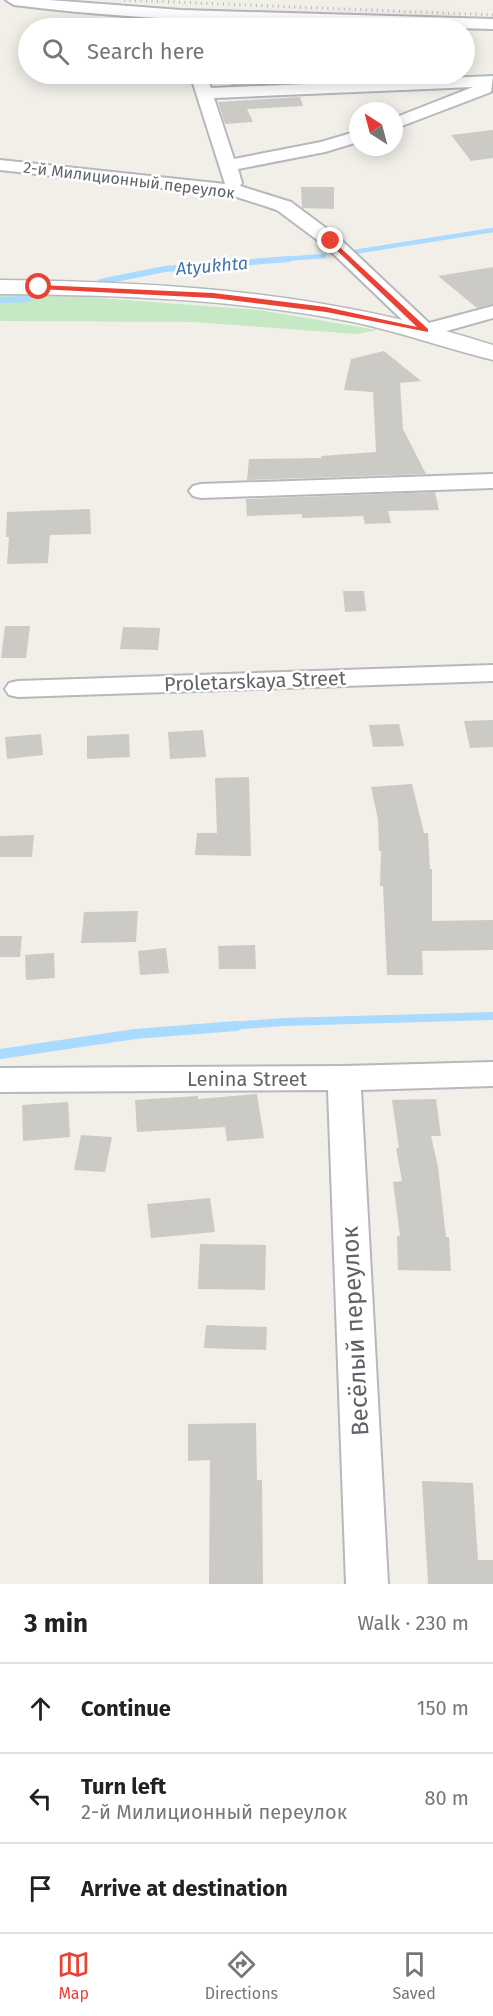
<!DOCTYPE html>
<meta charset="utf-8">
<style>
:root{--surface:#fff;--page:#f2f2f2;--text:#222;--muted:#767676;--line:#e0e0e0;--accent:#ea4335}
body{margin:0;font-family:"Fira Sans",sans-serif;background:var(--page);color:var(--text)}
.compass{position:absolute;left:349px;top:102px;width:54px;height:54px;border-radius:50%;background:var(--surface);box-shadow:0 3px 15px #0003;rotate:324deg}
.stop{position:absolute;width:18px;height:18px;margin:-14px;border:4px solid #ea4335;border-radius:50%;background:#fff}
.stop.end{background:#ea4335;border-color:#fff;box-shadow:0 2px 6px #0008}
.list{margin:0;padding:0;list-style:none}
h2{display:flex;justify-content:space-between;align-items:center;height:78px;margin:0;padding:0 24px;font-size:26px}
h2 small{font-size:20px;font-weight:400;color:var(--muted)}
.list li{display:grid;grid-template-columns:39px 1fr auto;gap:18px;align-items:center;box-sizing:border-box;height:90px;padding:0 24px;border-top:2px solid var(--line)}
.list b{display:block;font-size:22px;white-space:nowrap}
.list p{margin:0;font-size:20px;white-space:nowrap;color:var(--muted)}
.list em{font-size:20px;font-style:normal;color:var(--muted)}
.icon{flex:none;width:33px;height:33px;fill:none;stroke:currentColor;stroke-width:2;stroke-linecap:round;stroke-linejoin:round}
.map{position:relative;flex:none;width:493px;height:1584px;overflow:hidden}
.search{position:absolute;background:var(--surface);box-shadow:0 3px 15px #0003;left:18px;right:18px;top:18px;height:66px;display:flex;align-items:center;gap:15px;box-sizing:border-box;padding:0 21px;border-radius:33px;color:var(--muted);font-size:22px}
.sheet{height:348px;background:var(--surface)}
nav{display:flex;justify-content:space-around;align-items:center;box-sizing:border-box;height:84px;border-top:2px solid var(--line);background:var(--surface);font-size:16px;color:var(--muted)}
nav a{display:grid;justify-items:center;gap:3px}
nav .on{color:var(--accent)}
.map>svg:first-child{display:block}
</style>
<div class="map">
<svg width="493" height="1584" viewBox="0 0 493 1584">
<rect width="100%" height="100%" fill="#f1efe8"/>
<polygon fill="#c5e8c5" points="0,295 85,297 259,310 377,330 357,334 193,322 0,321"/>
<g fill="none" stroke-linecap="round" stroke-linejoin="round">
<g stroke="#aadaff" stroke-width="4.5">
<polyline points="354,252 493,230"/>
<polyline points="271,260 324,256"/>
</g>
<g stroke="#aadaff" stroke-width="6">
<polyline points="100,282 165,269 289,259"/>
<polyline points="0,300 28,299"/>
</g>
<polyline stroke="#aadaff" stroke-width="8" points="217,1027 283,1022 493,1016"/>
<polyline stroke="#aadaff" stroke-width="10" points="0,1054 135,1034 236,1026"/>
</g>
<g fill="#cccac5">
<polygon points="230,74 252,74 253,76 292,74 295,82 231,85 228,78 232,78"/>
<polygon points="300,97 303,106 247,109 253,122 225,124 218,102"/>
<polygon points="493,130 493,158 471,161 451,135"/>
<polygon points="301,187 334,187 334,209 302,208"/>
<polygon points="493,267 493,304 477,308 438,276"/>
<polygon points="384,351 421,381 400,383 403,429 426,474 247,480 249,459 322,458 321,456 376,452 373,392 344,390 351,359"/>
<polygon points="435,492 439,510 388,511 391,523 365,524 363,516 302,518 302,514 247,516 246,499"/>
<polygon points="90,509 91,534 50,535 48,563 7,564 9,537 6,537 7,512"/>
<polygon points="343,591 364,591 366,611 345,612"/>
<polygon points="5,626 30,626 26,658 1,658"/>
<polygon points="123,627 160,628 158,650 120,649"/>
<polygon points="493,720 493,747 470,748 464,721"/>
<polygon points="399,724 404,746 373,747 369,725"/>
<polygon points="203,730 206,757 170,759 168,732"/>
<polygon points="41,734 43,755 7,759 5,737"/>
<polygon points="129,734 130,757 87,759 87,736"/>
<polygon points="249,777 251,856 195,855 197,833 217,833 215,778"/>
<polygon points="412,784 424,833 428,833 430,869 432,869 432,921 493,920 493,950 422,951 423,975 387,975 383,886 380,886 381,851 379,851 378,820 371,787"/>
<polygon points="34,835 32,857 0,857 0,836"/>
<polygon points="138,911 136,942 81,943 84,912"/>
<polygon points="0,936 22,936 20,957 0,957"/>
<polygon points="255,945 256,969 219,969 218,946"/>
<polygon points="166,948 169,973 140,975 138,951"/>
<polygon points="54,953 55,978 26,980 25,955"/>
<polygon points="257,1094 264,1138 227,1141 225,1127 137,1132 135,1100 198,1096 198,1099"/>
<polygon points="436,1099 441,1136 431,1136 438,1167 446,1237 449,1237 451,1271 398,1270 397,1236 400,1236 393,1182 402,1181 396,1148 399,1148 392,1100"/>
<polygon points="68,1102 70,1137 23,1141 22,1105"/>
<polygon points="81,1135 112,1137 105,1172 74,1170"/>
<polygon points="210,1198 215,1232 151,1238 147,1204"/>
<polygon points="200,1244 266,1245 265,1290 198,1289"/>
<polygon points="206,1325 267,1327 266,1350 204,1348"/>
<polygon points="256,1423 257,1480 262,1480 263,1584 209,1584 210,1460 188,1461 188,1424"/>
<polygon points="422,1481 473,1483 478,1560 493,1560 493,1584 428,1584"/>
</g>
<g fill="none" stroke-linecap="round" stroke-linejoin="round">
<defs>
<g id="minor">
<path d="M6,0H49L181,10L493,19V29C333,24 173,25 14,5Z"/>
<polygon points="190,74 206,74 211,88 493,76 491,92 394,129 394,118 473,87 214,98 234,159 321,142 358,131 358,142 325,152 238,169 242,183 240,186 291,202 338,237 429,323 493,306 493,318 425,337 418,335 324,245 277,210 234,196 0,170 0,160 225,184"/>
<polygon points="493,474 493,488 201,498 193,496 189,491 193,486 201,484"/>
<polygon points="493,665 493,681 18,697 9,695 5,689 9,683 18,681"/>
<polygon points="493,1062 493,1086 361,1090 388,1584 346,1584 328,1090 0,1092 0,1068 344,1066"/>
</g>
<path id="tertiary" d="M0,280C172,282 328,292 493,345V360C444,348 398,331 348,321C234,299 117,295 0,294Z"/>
</defs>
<use href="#minor" stroke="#b5b8bc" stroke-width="4"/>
<use href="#tertiary" stroke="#b5b8bc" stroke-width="3"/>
<use href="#minor" fill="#fff" fill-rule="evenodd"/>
<use href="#tertiary" fill="#fff" fill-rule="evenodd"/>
<polyline stroke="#b6b7b8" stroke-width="3" stroke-dasharray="1 4.5" stroke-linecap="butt" points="124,0 493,15"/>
</g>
<polygon fill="#ea4335" points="331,239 428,329 428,332 326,312 213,298 39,289 36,287 39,285 213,293 326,307 417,327 328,242"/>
<g text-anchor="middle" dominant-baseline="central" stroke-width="5" stroke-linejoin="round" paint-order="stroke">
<g font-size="16" fill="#5f6368" stroke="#fff">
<text transform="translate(129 180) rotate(7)">2-й Милиционный переулок</text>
</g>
<g font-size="18" font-style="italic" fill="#4174aa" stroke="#fff">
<text transform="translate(212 266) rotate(-5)">Atyukhta</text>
</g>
<g font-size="20" fill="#5f6368" stroke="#fff">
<text transform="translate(255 681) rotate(-2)">Proletarskaya Street</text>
<text x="247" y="1079">Lenina Street</text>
</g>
<g font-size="24" fill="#5f6368" stroke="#fff">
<text transform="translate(355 1331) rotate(-93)">Весёлый переулок</text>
</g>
</g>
</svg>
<svg class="compass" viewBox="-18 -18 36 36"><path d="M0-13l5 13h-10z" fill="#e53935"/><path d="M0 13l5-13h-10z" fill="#767676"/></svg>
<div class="stop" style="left:39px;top:287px"></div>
<div class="stop end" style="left:331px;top:241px"></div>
<div class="search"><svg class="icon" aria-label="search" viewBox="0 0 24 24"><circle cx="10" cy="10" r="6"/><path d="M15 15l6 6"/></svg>Search here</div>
</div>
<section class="sheet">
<h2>3 min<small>Walk · 230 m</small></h2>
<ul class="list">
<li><svg class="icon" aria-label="ahead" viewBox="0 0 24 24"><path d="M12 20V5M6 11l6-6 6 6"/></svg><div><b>Continue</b></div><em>150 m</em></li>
<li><svg class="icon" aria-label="left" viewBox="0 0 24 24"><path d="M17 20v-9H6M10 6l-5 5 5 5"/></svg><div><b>Turn left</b><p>2-й Милиционный переулок</p></div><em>80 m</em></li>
<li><svg class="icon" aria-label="arrive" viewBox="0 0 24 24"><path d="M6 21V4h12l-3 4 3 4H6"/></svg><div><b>Arrive at destination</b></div></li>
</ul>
</section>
<nav>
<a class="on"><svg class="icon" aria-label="map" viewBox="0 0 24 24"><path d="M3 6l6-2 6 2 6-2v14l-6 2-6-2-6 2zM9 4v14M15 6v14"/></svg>Map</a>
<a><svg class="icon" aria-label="directions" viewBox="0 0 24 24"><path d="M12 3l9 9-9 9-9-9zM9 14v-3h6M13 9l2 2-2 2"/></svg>Directions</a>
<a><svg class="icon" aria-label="saved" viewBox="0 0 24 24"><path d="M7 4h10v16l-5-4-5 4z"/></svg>Saved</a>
</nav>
